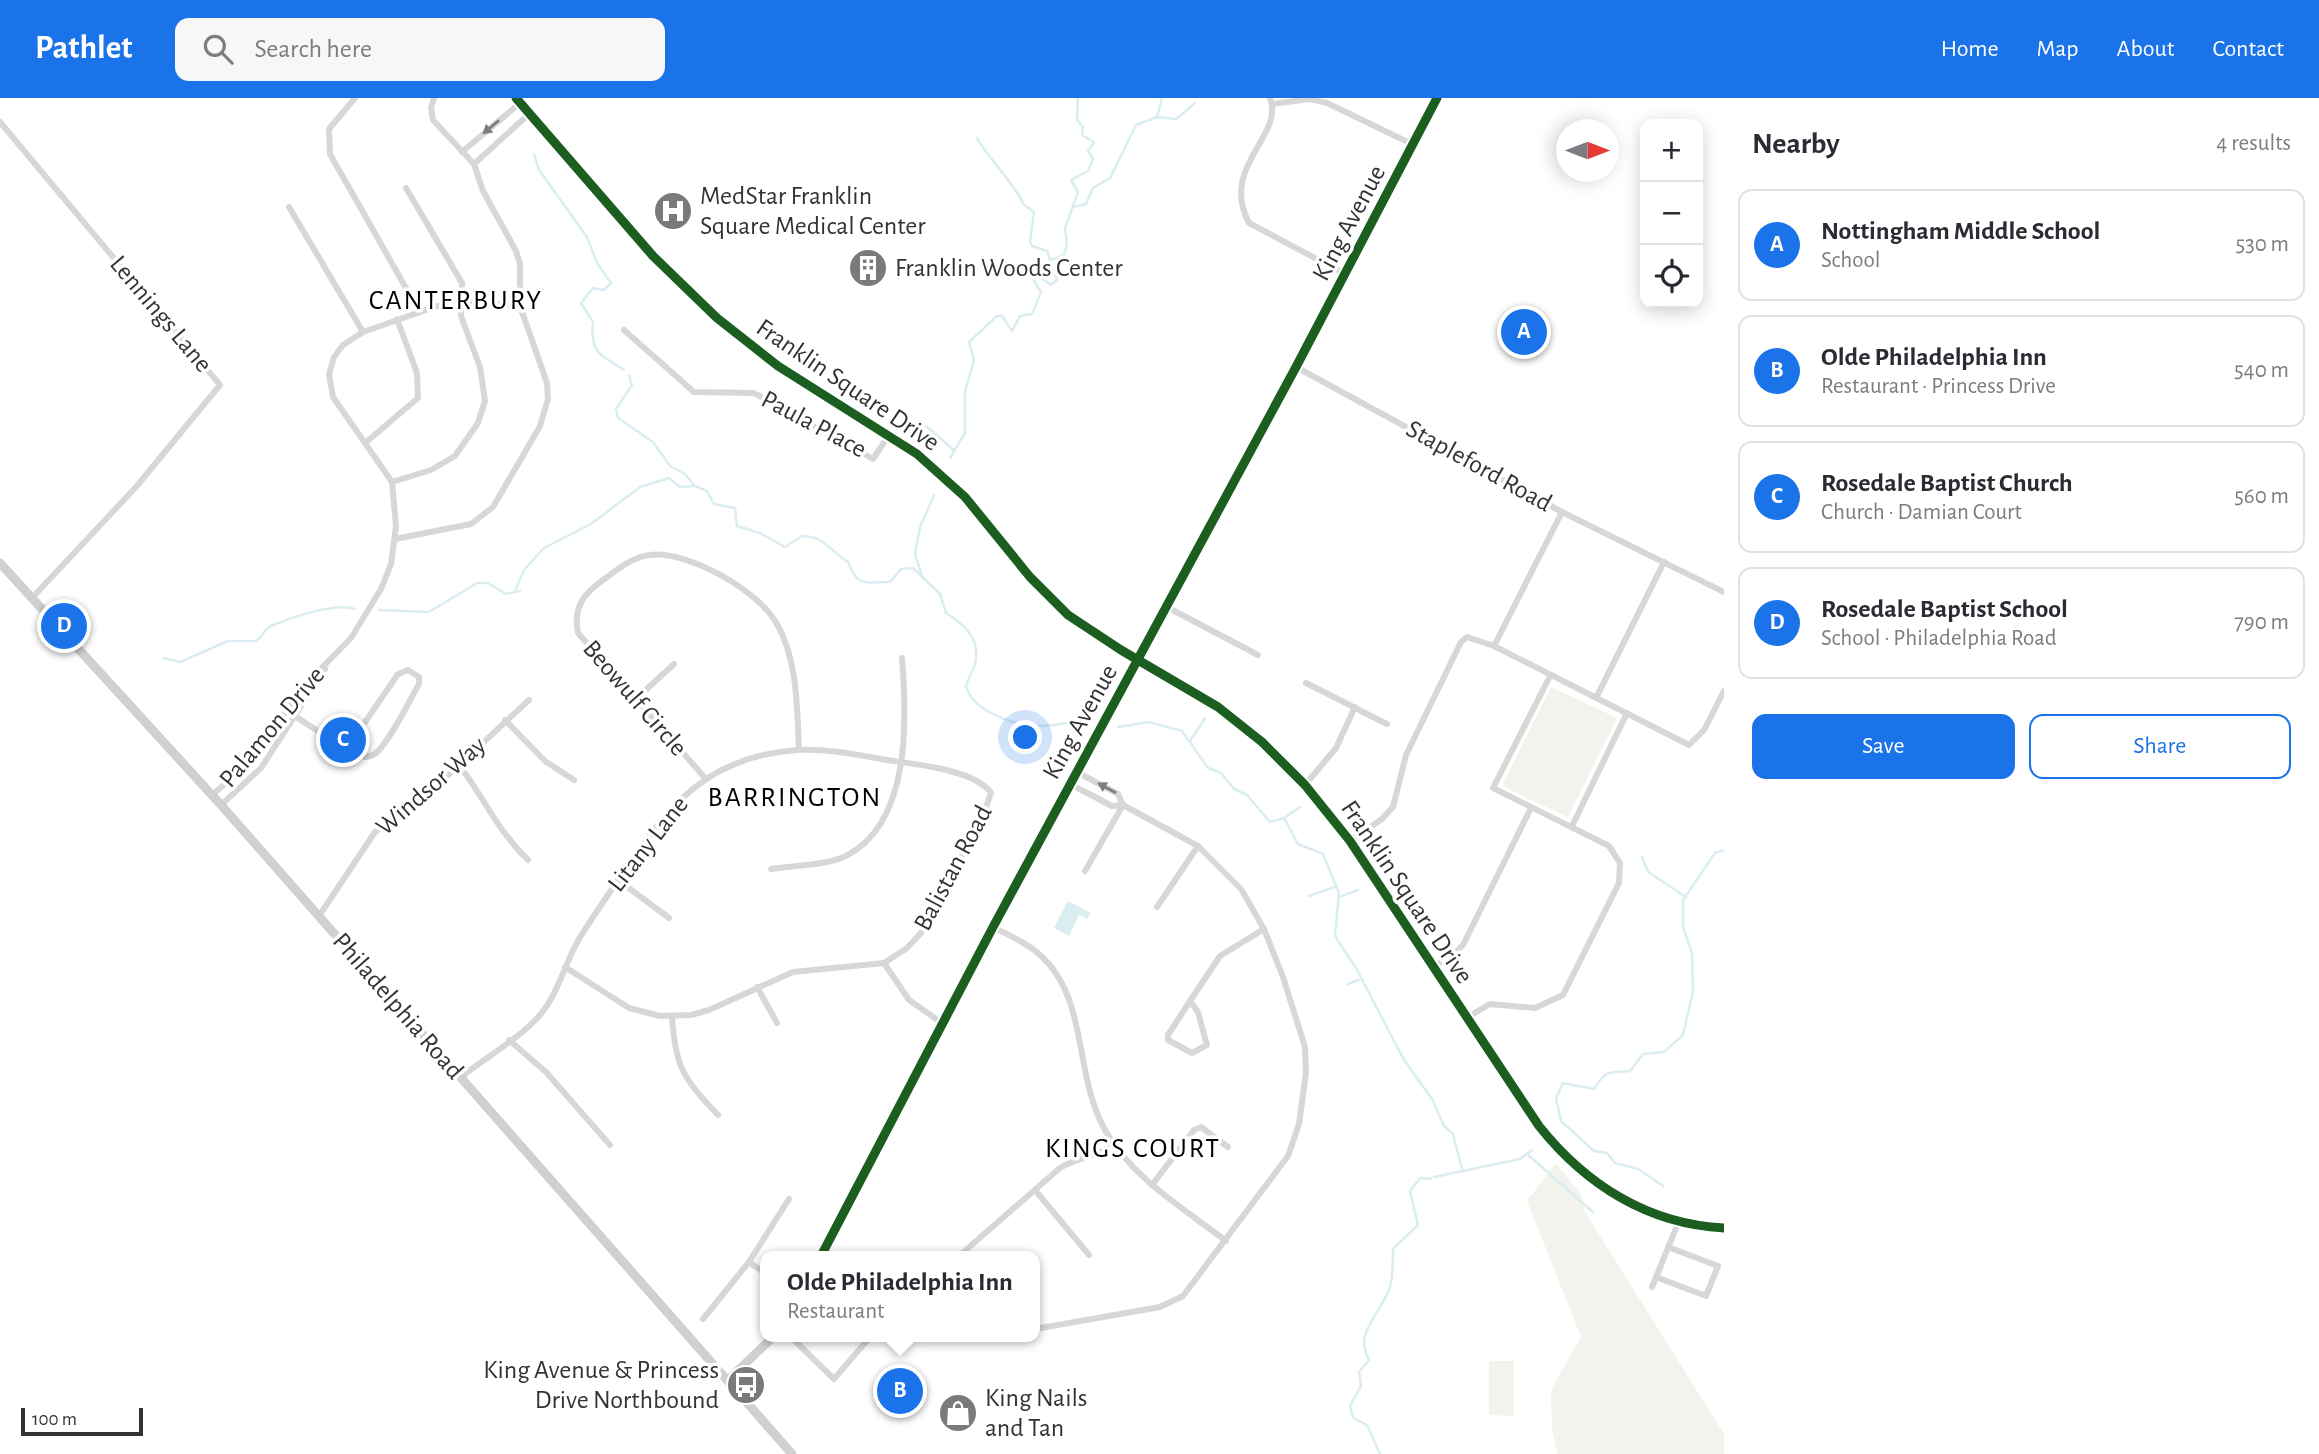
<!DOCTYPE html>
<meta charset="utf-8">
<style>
:root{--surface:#fff;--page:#f7f7f7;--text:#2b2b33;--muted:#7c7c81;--line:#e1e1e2;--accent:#1a73e8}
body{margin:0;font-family:"Alegreya Sans",sans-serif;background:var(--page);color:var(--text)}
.controls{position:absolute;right:21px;top:21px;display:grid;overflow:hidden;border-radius:14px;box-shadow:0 4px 18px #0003}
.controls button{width:63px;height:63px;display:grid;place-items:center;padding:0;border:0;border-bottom:2px solid var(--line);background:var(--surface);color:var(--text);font:35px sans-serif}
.compass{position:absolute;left:1556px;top:21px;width:63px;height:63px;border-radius:50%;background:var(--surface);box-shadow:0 4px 18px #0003;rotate:90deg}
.scale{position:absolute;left:21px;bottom:18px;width:122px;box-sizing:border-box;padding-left:7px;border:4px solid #333;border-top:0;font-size:19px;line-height:24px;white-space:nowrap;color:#333;-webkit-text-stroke:5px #fff;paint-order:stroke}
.you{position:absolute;left:1026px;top:640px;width:24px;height:24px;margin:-18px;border:5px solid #fff;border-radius:50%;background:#1a73e8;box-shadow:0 0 0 10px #1a73e833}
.badge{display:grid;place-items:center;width:46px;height:46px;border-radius:50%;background:var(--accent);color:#fff;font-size:23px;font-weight:700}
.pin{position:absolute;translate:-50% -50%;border:4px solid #fff;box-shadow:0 2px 7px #0006}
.popup{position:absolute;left:760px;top:1153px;width:280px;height:91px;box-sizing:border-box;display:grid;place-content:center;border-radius:14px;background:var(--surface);filter:drop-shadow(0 2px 5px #0005);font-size:23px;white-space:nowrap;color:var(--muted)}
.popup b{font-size:26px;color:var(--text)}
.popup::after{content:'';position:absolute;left:50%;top:100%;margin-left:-14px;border:14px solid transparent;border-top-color:var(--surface)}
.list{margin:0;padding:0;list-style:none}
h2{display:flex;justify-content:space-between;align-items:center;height:91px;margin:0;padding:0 28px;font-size:30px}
h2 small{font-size:23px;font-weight:400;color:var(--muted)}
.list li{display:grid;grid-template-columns:46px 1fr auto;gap:21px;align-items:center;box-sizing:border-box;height:112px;margin:0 14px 14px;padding:0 14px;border:2px solid var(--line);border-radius:14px}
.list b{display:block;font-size:26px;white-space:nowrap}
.list p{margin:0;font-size:23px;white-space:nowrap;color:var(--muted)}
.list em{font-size:23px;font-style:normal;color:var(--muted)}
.actions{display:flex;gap:14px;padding:21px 28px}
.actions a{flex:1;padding:16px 0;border:2px solid var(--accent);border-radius:14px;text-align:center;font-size:24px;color:var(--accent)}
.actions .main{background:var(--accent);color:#fff}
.icon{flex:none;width:38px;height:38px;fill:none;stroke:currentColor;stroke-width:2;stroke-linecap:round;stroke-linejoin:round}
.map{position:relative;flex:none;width:1724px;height:1356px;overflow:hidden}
header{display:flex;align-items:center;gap:42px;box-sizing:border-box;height:98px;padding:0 35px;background:var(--accent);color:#fff}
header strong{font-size:33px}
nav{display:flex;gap:38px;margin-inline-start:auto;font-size:24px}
.search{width:490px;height:63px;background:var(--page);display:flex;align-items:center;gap:18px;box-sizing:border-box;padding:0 24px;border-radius:14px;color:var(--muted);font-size:26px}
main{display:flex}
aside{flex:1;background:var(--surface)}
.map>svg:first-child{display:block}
</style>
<header>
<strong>Pathlet</strong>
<div class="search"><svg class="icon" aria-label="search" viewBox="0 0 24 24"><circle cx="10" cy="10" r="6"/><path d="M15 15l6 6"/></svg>Search here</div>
<nav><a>Home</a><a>Map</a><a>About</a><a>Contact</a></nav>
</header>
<main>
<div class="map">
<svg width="1724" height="1356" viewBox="0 0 1724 1356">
<rect width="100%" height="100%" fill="#fff"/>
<g fill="#f1f3ec">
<polygon points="1551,589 1617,620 1568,719 1506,690 1503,686"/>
<polygon points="1556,1065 1581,1096 1585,1114 1724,1336 1724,1356 1558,1356 1552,1332 1551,1292 1581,1239 1527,1103"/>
<polygon points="1489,1263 1514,1263 1514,1318 1489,1317"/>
</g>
<polygon fill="#daedf0" points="1068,803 1091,815 1087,821 1079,817 1069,838 1054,830"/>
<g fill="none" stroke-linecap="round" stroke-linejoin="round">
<g stroke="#daedf0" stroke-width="2.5">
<polyline points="1157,19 1162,0"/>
<path d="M534,56L539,72L587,139L597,165L611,185L604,192L593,190L581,205L593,224C590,256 600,256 624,272"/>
<polyline points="1073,109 1086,106 1093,90 1110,80 1136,27 1157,19 1176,21 1195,5"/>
<polyline points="1051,162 1064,157 1067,146 1065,130 1078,94 1071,82 1088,73 1093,61 1088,53 1094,44 1082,37 1083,29 1077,22 1078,0"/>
<polyline points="629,277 632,287 616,311 618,320 653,344 670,368 685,376 695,388"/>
<polyline points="916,327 926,328 955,353"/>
<path d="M950,360L965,335V293L974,262L969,244L997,218H1002L1012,233L1020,218L1032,216L1041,194L1034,183L1036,176L1051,187L1057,182L1047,153L1032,148L1030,144L1034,114L1023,106C1021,94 985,56 977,40"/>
<polyline points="923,481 915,456 920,429 934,397"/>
<path d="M515,493L524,472L544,450L591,426L640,389L669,380L680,389L695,388L707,393L714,406L735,410L737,428L760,435L785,449L802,438C825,438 831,454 848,464C858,490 865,484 890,484L901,471L913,470L940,496L946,515C964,526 981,541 975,566C973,574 968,580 966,588C972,613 1015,628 1039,628C1054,628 1068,624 1083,623"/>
<polyline points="379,512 429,514 477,485 488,485 506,496 520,493"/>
<path d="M164,560L180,564L228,543H256C262,539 265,530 271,528C290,520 335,504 355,511"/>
<polyline points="1118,629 1149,624 1182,633 1208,670 1221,675 1234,691 1247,697 1270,724 1284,720 1300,709"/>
<polyline points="1190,643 1205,620"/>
<polyline points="1284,720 1298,746 1323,756 1339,795 1335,838 1356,870 1404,962 1432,1001 1444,1028 1453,1036 1462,1071"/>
<polyline points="1642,759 1648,774 1686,799"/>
<polyline points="1309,798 1337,788"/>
<polyline points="1339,799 1358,792"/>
<polyline points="1348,886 1361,881"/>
<polyline points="1527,1056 1593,1114"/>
<polyline points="1434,1079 1520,1061 1532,1052"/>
<path d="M1663,1088L1638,1071L1615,1065L1607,1055L1594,1053L1561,1023L1556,1000L1563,985L1594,991C1607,970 1608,976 1630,973L1643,956L1664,954L1683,937L1693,893L1692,855L1683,829V802L1715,755L1724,752"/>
<path d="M1380,1356L1367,1327L1353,1320L1350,1308L1361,1288L1359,1274L1369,1262C1352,1233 1385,1213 1391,1185C1393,1175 1393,1162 1393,1151L1418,1127L1410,1093L1420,1080L1431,1081"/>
</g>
<g stroke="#d7d7d7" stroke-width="6">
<polyline points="355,0 329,31 330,56 419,213"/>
<path d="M1270,0C1285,38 1219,68 1249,125L1345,176"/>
<polyline points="1272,6 1310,1 1327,5 1414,47"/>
<polyline points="0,24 220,287 136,389 32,500"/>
<polyline points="462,54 520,5"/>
<polyline points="474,66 529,16"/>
<polyline points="289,109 363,234"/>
<polyline points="624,232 694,294 754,295 873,361 889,337"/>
<polyline points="1296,269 1562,414 1724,494"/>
<polyline points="365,345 418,300 417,275 397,221"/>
<polyline points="392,384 431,372 455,358 478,325 485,303 480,269 461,218 462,185 406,90"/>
<polyline points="395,441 471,426 493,409 540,328 548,301 547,285 520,208 520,166 516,153 483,93 474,66 433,22 431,10 434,0"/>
<polyline points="1167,509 1258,557"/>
<polyline points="1494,548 1562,414"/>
<polyline points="1138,561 1437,0"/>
<path d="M408,572L419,579V586C411,600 386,651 373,657C362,662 354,657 348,649L398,576Z"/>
<polyline points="1306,585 1387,626"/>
<polyline points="1596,600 1664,464"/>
<polyline points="636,601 674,566"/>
<polyline points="287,613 333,643 348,649"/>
<polyline points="505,622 545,663 574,682"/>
<path d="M459,667C485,701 497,732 528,762"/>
<path d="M705,680L578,535C573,510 583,496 603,482C617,472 632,459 650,457C688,452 759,493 777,526C798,563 797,611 799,652"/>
<polyline points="1070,686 1112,708 1123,707 1118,696 1077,674"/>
<polyline points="1305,687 1336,650 1355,609"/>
<polyline points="212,697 245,669 307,585 351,540 381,491 391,466 396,428 392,384 333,299 329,276 334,259 343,247 363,234 446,205 464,202 520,208"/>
<polyline points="221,707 261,670 325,571"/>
<polyline points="1572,728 1627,615"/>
<polyline points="1350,743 1382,721 1393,709 1406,657 1461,544 1467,539 1494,548 1689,647 1704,632 1724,593"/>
<path d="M771,771C795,767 824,768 846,758C911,725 907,621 902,560"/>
<polyline points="618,782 669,820"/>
<polyline points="1157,809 1198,748"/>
<polyline points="319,818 375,734 445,680 529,602"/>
<path d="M993,829C1008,837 1026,844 1039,856C1089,899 1073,975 1105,1032C1132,1080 1183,1110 1226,1143"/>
<polyline points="884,865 909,902 942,925"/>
<polyline points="1432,869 1453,857 1463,847 1531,710"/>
<polyline points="757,889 777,925"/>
<polygon points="1190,903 1198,914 1207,947 1192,955 1168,942 1168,937"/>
<polyline points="1190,903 1220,858 1264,831"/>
<path d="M672,918C675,969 683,980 718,1017"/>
<polyline points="1466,920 1490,906 1535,910 1563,897 1619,785 1620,765 1609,748 1493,690 1550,578"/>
<polyline points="509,942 546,974 610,1047"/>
<path d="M461,979C486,959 519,941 540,917C558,896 565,865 579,841C593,818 608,797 623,775C669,706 709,658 797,652C827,650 858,657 887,662C914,666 976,672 991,695L982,720L921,835L907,850L884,865L793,874L709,912L691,917L660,918L629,910L565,869"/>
<polyline points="1152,1087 1194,1032 1201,1029 1228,1049"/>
<polyline points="1035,1092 1089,1157"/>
<path d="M959,1158L1060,1070C1077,1059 1100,1059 1113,1045"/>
<polyline points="749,1164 765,1175"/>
<polyline points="1656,1179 1706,1198 1718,1168 1668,1149"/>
<polyline points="1652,1189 1679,1123"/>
<polyline points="703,1221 749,1164 789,1101"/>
<polyline points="1035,1231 1160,1209 1183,1198 1288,1058 1299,1026 1306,975 1305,949 1283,879 1264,831 1241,791 1198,748 1123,707 1085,773"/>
<polyline points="791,1239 834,1281 870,1239"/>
</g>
<g stroke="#d0d0d0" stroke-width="9">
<path d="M516,0L653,158L717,220L778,268L917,356L965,399L1030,479L1068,517L1121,552L1218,609L1262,644L1305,687L1350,743L1539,1028C1586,1087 1648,1126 1724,1130"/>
<polyline points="0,465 221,707 792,1356"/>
<polyline points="821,1158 993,829 1138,561"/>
<polyline points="728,1282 773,1239"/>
</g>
<defs>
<g id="cycleway">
<path d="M516,0L653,158L717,220L778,268L917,356L965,399L1030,479L1068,517L1121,552L1218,609L1262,644L1305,687L1350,743L1539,1028C1586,1087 1648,1126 1724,1130"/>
<polyline points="821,1158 993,829 1296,269 1437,0"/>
</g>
</defs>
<use href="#cycleway" stroke="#fff" stroke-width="13"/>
<use href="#cycleway" stroke="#1b5e20" stroke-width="9"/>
</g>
<defs><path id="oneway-solid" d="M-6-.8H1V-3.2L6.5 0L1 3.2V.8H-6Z" transform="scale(1.75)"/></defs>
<g fill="#7d7d7d">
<use href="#oneway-solid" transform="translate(491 29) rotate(140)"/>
<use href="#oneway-solid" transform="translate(1107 690) rotate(-151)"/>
</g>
<defs>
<symbol id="hospital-disc" viewBox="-11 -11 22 22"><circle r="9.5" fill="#7a7a7a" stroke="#fff"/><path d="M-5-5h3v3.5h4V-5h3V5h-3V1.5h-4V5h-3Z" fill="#fff"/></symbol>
<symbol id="building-disc" viewBox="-11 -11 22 22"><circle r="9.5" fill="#7a7a7a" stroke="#fff"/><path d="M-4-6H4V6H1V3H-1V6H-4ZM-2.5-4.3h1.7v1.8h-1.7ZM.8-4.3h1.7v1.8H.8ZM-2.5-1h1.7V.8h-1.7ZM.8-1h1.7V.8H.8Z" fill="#fff"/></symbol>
<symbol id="bus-disc" viewBox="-11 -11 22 22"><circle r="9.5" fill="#7a7a7a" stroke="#fff"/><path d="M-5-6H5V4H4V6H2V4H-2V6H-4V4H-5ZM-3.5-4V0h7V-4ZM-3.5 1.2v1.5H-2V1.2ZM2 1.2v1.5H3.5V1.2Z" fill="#fff"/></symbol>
<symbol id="shop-disc" viewBox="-11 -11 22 22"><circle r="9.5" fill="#7a7a7a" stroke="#fff"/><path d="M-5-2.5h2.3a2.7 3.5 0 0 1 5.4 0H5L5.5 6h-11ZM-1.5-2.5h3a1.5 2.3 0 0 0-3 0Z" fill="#fff"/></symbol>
</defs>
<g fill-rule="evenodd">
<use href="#hospital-disc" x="651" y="91" width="44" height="44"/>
<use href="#building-disc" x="846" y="148" width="44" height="44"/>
<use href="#bus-disc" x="724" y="1265" width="44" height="44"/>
<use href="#shop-disc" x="936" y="1293" width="44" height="44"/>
</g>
<g text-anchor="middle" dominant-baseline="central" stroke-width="7" stroke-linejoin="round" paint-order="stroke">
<g font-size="26" fill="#333" stroke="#fff" text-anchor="start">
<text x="700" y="98">MedStar Franklin<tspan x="700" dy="30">Square Medical Center</tspan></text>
<text x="895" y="170">Franklin Woods Center</text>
<text x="719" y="1272" text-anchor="end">King Avenue &amp; Princess<tspan x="719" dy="30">Drive Northbound</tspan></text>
<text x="985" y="1300">King Nails<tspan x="985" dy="30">and Tan</tspan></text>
</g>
<g font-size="26" fill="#333" stroke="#fff">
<text transform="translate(1349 125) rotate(-62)">King Avenue</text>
<text transform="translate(161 216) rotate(50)">Lennings Lane</text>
<text transform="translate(848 287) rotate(34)">Franklin Square Drive</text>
<text transform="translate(814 326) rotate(28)">Paula Place</text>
<text transform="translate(1479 368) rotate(29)">Stapleford Road</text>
<text transform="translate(635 600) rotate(49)">Beowulf Circle</text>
<text transform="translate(1080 624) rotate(-61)">King Avenue</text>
<text transform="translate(272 629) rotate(-50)">Palamon Drive</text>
<text transform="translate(431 688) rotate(-41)">Windsor Way</text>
<text transform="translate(648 746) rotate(-52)">Litany Lane</text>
<text transform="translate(953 770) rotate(-62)">Balistan Road</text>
<text transform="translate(1407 794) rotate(56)">Franklin Square Drive</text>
<text transform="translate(398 908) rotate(49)">Philadelphia Road</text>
</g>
<g font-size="28" letter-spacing="2" fill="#000" stroke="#fff">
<text x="456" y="203">CANTERBURY</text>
<text x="795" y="700">BARRINGTON</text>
<text x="1133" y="1051">KINGS COURT</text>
</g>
</g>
</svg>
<div class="controls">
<button>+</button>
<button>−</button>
<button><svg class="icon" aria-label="locate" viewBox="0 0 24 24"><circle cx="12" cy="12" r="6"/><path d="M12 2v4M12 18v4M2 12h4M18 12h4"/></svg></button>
</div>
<svg class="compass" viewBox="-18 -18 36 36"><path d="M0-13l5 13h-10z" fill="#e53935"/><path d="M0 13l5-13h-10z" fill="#7c7c81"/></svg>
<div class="scale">100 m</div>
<div class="you"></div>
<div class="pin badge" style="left:1524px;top:234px">A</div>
<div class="pin badge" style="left:900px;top:1293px">B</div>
<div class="popup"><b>Olde Philadelphia Inn</b>Restaurant</div>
<div class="pin badge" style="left:343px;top:642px">C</div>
<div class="pin badge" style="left:64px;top:528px">D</div>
</div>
<aside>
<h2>Nearby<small>4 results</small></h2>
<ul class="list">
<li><span class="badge">A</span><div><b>Nottingham Middle School</b><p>School</p></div><em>530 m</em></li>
<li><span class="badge">B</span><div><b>Olde Philadelphia Inn</b><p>Restaurant · Princess Drive</p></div><em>540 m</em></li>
<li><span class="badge">C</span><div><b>Rosedale Baptist Church</b><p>Church · Damian Court</p></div><em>560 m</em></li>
<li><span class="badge">D</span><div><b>Rosedale Baptist School</b><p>School · Philadelphia Road</p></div><em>790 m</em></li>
</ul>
<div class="actions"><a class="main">Save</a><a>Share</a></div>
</aside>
</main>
